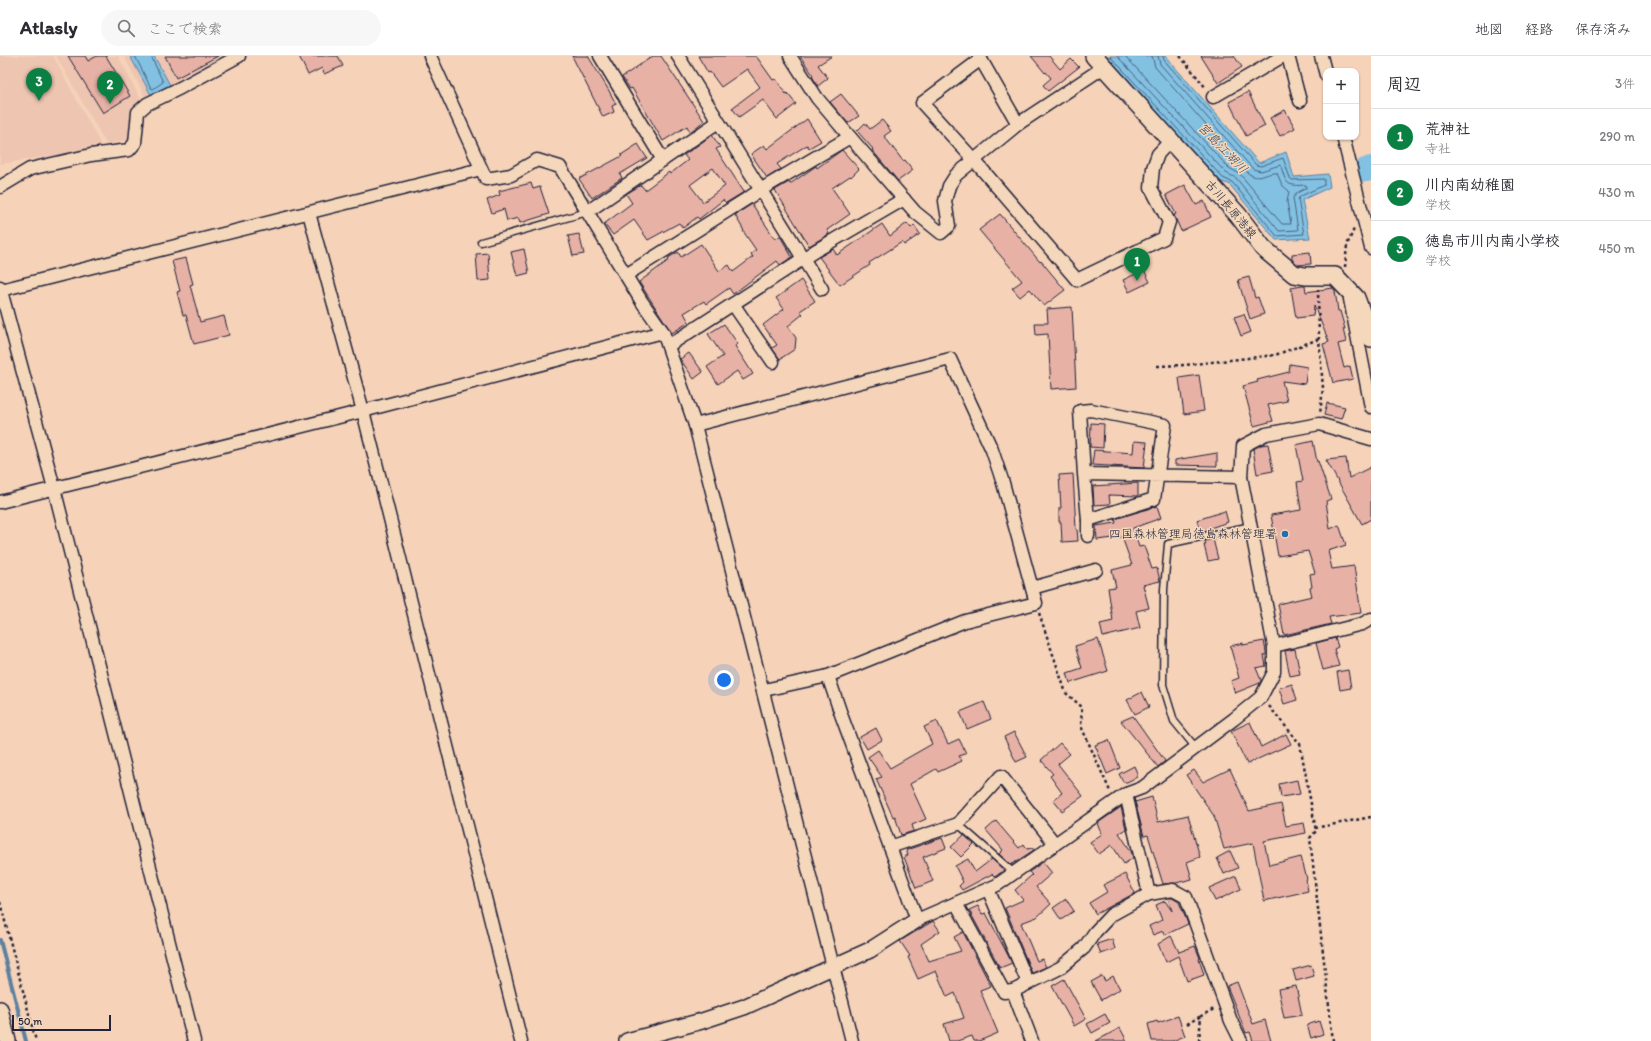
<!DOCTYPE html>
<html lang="ja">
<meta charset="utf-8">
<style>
:root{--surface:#fff;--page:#f7f7f7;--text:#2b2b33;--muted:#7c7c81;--line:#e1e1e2;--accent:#0b8043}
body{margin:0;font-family:Itim,"Klee One",sans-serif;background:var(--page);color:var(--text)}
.controls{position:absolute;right:12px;top:12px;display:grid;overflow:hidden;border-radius:8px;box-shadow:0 1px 3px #0004}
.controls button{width:36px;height:36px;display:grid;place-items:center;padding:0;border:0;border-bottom:1px solid var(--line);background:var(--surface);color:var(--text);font:20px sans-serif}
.scale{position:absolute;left:12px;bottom:10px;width:99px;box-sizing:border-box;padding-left:4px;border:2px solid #22223b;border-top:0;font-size:11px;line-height:14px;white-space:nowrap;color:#22223b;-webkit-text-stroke:3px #f5d8bb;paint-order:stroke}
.you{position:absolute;left:724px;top:624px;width:14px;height:14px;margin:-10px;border:3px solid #fff;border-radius:50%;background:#1a73e8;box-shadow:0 0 0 6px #1a73e833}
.badge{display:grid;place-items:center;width:26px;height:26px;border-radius:50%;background:var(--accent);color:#fff;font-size:13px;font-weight:700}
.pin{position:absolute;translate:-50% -33px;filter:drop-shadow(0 1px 2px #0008)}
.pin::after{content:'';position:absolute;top:21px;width:14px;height:12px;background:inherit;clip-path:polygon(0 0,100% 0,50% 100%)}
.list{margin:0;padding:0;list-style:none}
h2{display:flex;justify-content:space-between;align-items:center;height:52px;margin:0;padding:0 16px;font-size:17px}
h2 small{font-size:13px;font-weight:400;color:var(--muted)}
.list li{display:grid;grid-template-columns:26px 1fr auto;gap:12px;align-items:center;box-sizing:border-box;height:56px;padding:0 16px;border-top:1px solid var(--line)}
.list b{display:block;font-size:15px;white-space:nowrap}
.list p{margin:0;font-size:13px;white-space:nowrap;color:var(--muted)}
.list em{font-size:13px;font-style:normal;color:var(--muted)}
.icon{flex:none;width:22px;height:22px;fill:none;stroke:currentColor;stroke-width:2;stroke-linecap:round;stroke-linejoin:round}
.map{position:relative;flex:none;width:1371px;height:985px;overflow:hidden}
header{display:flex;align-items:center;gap:24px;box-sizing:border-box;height:56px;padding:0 20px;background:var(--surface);border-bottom:1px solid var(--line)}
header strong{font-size:19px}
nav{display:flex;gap:22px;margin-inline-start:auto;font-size:14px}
.search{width:280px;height:36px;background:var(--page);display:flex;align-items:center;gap:10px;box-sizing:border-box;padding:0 14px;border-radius:22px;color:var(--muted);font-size:15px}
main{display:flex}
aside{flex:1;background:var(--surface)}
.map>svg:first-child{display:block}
</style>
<header>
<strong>Atlasly</strong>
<div class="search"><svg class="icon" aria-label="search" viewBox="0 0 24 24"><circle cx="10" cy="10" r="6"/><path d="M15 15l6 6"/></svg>ここで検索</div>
<nav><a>地図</a><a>経路</a><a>保存済み</a></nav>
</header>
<main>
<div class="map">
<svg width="1371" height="985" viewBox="0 0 1371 985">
<rect width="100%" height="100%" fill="#f5d2b8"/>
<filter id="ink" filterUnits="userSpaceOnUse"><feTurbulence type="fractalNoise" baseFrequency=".025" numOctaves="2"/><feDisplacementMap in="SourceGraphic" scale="8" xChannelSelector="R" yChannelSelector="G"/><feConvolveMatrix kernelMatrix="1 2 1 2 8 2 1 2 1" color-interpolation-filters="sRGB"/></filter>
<g filter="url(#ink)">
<g fill="#edc5b1">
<polygon points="0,0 53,0 102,91 0,108"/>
<polygon points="56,0 118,0 141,44 133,53 128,84 107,89"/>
<polygon points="124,0 227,0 147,44"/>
</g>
<g fill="#83c1e3" stroke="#5c81a0">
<polygon points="130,0 154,0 170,29 151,39"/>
<polygon points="1105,0 1165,0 1259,107 1286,96 1294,121 1328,118 1330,131 1302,144 1310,182 1276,184 1229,128 1221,126"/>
</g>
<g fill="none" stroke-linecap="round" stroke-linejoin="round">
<g stroke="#49627e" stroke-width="1">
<polyline points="135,0 151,32 153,33 163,26 151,0"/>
<polyline points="1110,0 1223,122 1232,126 1277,180 1304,178 1298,143 1301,140 1324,129 1324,123 1292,124 1290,122 1283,102 1261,110 1256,109 1164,4 1163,0"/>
<path d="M1117,0L1226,117L1236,122L1279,175L1298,174L1293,142L1297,137L1306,132V129C1302,129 1298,130 1293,129C1283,128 1284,115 1280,109L1261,115L1253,113L1160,8L1158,0"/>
<path d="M1125,0L1229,112L1240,118L1282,168H1291L1287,146L1289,135L1282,129L1277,117C1266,116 1259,126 1248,117L1155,11L1152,0"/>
</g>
<polyline stroke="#5c81a0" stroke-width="4" points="0,884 26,985"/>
<polyline stroke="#83c1e3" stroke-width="24" points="1366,114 1371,112"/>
</g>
<g fill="#e7b1a6" stroke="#22223b" fill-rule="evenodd">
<polygon points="68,0 85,0 88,5 97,0 106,0 130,40 103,57"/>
<polygon points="165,0 218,0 176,22"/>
<polygon points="299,0 338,0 343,10 324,18 322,12 308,19"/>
<polygon points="572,0 588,0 608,33 616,48 612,50 614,56 603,61"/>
<polygon points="653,0 661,0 704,65 690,76 687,70 663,85 632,32 630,33 622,21"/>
<polygon points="698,0 756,0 773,24 776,23 786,38 787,37 796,48 777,63 763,44 739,61 732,52 760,31 747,13 721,31 710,16 708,17"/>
<polygon points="800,0 832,0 818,9 828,22 818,30 812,20 813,19"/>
<polygon points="1031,0 1049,0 1060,13 1071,3 1079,11 1048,35 1043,29 1051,22 1046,16 1045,17"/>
<polygon points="1201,0 1234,0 1242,11 1218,27"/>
<polygon points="1248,36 1265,70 1246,80 1229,46"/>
<polygon points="841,38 859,60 848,67 830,46"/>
<polygon points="1285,54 1295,72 1280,80 1270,62"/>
<polygon points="807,63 821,85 809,92 807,89 777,108 781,113 767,122 751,98 764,89 767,93"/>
<polygon points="882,64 891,75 884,80 903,105 905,104 913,114 898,125 872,94 873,93 857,75 865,67 870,73"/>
<path d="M712,79L720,91L716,93L744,136L726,147L723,144L699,163L697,161L683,172L679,167L648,184L634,164L613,179L604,168L632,147L626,138L641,129L645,134L669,116L670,118L688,104L684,99ZM713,112L725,130L703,146L690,129Z"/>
<polygon points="638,88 647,102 620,118 622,122 592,142 579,123 622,100 621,99"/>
<polygon points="842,94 859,113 851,121 850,120 832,132 850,158 827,174 829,178 809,190 775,134 789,126 790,128 816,110 817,112"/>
<polygon points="531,127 533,133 540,131 549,158 520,167 518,162 507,165 504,153 492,157 487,144 500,139 499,135"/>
<polygon points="1185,129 1196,149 1204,145 1211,161 1181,175 1174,159 1176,158 1166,139"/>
<polygon points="752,148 775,183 780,180 792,201 780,209 777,205 733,238 729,232 706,248 704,245 684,257 689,266 672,277 639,226 669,204 668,202 678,196 681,201 701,188 719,215 729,209 733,216 753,201 751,198 756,194 743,175 744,175 735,159"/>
<polygon points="1000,158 1040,206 1041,205 1065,234 1044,250 1030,233 1020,241 1012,232 1022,225 979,174"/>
<polygon points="907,167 911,172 914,169 920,178 904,189 902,186 869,207 870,209 840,229 819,201 833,193 837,199 882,168 890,180"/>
<polygon points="579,178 584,198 573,200 568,180"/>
<polygon points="524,193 529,217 517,220 511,196"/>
<polygon points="1310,196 1311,208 1298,209 1292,204 1292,198"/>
<polygon points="488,197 490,224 478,225 476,198"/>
<polygon points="186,202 193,228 190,229 200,266 224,260 229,279 194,288 186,259 183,259 177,236 180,235 172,205"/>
<polygon points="1144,214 1150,226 1129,236 1123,224"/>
<polygon points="1249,221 1255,242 1258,241 1264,258 1250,263 1238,224"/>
<polygon points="801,224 815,245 800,255 803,258 788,270 796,282 795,293 780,303 772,292 777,289 763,269 784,253 776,242"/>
<polygon points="1302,230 1305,230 1306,236 1333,232 1335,235 1338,255 1340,255 1345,273 1343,273 1346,286 1338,288 1344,312 1350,310 1353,323 1333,327 1323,288 1329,286 1314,249 1313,260 1296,262 1291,232"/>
<polygon points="1072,251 1076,331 1051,333 1048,278 1036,279 1035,267 1048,267 1047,253"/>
<polygon points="1244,258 1251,276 1241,280 1234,261"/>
<polygon points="724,268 738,288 735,290 753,318 743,324 737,315 718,328 707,311 723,300 708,278"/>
<polygon points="689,297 703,316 694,323 680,303"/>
<polygon points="1290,308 1307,311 1305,328 1282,325 1287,345 1268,349 1273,365 1254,370 1243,330 1258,326 1257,324 1289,316"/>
<polygon points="1199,319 1204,355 1184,358 1179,322"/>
<polygon points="1327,347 1345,351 1341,363 1324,359"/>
<polygon points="1091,367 1104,368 1103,392 1090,391"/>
<polygon points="1134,385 1147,386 1144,412 1092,409 1094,394 1133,397"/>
<polygon points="1313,385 1317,406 1318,405 1331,443 1326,445 1330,473 1339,469 1346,489 1328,495 1332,513 1354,510 1361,557 1329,561 1331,568 1284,579 1278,548 1312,540 1310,532 1312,531 1310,518 1315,517 1308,495 1278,500 1271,459 1301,454 1297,426 1303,425 1296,389"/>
<polygon points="1268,388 1273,415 1257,418 1253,393 1261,389"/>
<polygon points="1217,397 1217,410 1175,409 1175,404"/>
<polygon points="1346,402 1349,422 1371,411 1371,463 1362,468 1326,404"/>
<polygon points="1073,418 1076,473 1077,473 1078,485 1062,486 1061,466 1059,466 1059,452 1061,452 1059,419"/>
<polygon points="1138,427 1138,440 1109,439 1110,448 1094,449 1093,430"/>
<polygon points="1157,450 1161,462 1133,472 1139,491 1144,490 1152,513 1157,512 1160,525 1143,529 1149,552 1136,555 1140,572 1103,581 1100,568 1113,565 1108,532 1116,531 1112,514 1132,509 1122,481 1097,484 1096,470 1116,467 1115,463"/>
<polygon points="1225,455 1228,466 1210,472 1211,474 1202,476 1197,464"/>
<polygon points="1213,483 1218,503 1208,505 1204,489 1206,489 1205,485"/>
<polygon points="1335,582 1338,591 1334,593 1339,610 1323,614 1316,587"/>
<polygon points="1098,583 1108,615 1070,627 1067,617 1082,612 1075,590"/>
<polygon points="1264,585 1266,596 1266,599 1264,599 1266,610 1256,612 1261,624 1260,627 1235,637 1231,625 1239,622 1230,590 1243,587 1243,589"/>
<polygon points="1295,593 1300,618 1290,620 1285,595"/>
<polygon points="1348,614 1351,632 1340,634 1337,616"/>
<polygon points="1292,628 1297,644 1284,648 1279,632"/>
<polygon points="1142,636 1149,651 1135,658 1127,644"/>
<polygon points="984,646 991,663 967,673 960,656"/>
<polygon points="1133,660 1165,705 1158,711 1121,665"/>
<polygon points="937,665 948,688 959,683 966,697 959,700 962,705 938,716 936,713 910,728 926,763 912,769 914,775 901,779 895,760 893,761 876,723 882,721 868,701 878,694 890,712 932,688 924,671"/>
<polygon points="1250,666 1261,691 1286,678 1291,688 1247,708 1231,675"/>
<polygon points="876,672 882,684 867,693 860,681"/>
<polygon points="1014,676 1027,701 1016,706 1004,681"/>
<polygon points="1109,684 1120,712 1107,718 1095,689"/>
<polygon points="1060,687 1070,698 1058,708 1083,740 1062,755 1053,744 1062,737 1050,720 1053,718 1041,704"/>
<polygon points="1134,710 1137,717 1137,721 1127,726 1123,726 1119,718"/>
<polygon points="1230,713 1249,755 1281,748 1286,770 1304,767 1306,777 1264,785 1269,809 1301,801 1307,823 1306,824 1308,835 1264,845 1253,787 1224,793 1214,760 1186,719 1194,714 1203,726"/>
<polygon points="1297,724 1300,738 1281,741 1279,728"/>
<polygon points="1152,741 1158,766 1188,759 1200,801 1187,806 1192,823 1176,827 1163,828 1148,779 1144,780 1135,746"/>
<polygon points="1121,751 1126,773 1119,777 1131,795 1133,802 1124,808 1112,789 1099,798 1090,786 1102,778 1098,767"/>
<polygon points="996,765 1019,792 1024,788 1027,793 1032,792 1034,794 1011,809 999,798 1003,794 986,774"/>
<polygon points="964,779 974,788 961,801 951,791"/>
<polygon points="942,782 946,792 923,801 933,825 916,832 904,801 908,799 906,794"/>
<polygon points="1230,795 1238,812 1224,818 1217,802"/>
<polygon points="968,803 975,816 992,803 1004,814 995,821 992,818 962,834 959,830 963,826 955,810"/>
<polygon points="1043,806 1052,817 1036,831 1051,848 1037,861 1021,867 1037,905 1042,903 1046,911 1032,917 1005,852 1023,844 1015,834 1032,819 1029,816"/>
<polygon points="1125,818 1135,837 1096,858 1089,847 1107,836 1103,829"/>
<polygon points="1236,820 1241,833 1215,845 1209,832"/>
<polygon points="1168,842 1172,842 1179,846 1188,868 1165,879 1163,875 1153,879 1149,870 1162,864 1156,849 1165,845 1172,855"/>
<polygon points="1066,843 1074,855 1061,864 1053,852"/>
<polygon points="978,850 982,858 986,857 1012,907 1000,912 969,854"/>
<polygon points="933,865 940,875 921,888 929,905 961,895 954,881 963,876 991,930 980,934 998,977 979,985 974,985 972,980 957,985 949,985 944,968 964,962 955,937 947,941 936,915 918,923 908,901 910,900 900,885"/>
<polygon points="1171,880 1179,896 1195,890 1200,902 1199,903 1204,919 1187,925 1178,900 1166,906 1158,888"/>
<polygon points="1112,883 1115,893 1101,898 1097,888"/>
<polygon points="1311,909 1314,920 1296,925 1293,914"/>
<polygon points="1102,920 1105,925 1113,920 1120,933 1101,944 1091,926"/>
<polygon points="1064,923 1086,963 1074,970 1052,930"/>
<polygon points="1237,926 1253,968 1265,964 1271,985 1253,985 1250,976 1246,977 1227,930"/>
<polygon points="1296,930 1302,959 1284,962 1278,933"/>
<polygon points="1105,958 1110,967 1092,977 1087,968"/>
<polygon points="1178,960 1185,980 1172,985 1152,985 1148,968 1157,965 1158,967"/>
<polygon points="1319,965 1323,978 1311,982 1307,969"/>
<polygon points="1120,972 1127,985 1096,985"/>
</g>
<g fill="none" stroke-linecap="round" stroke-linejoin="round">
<defs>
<g id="service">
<polyline points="481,186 587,156"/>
<polyline points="1196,692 1174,665 1163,629 1164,533 1168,488 1251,470"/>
<polyline points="958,768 1014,817"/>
</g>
<g id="minor">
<polyline points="430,0 486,123 511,119 537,104 560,111 642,246 663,276 695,369 852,985"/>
<polyline points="600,0 663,104"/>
<polyline points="678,0 822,233"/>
<polyline points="790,0 817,42 850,81 915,156 941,177 949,170 945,145 949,130 956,119 1018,68 1104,11"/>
<polyline points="979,0 1018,68"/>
<polyline points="1288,0 1300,45"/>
<polyline points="1321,0 1326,19"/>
<polyline points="981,3 922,47 974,104 1077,224 1164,182 1169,166 1151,132 1153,112 1158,98 1171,84"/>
<polyline points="1213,41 1283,0"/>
<polyline points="1343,81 1371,192"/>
<polyline points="0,131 30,113 91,99 129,94 135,87 138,56 147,48 180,32 239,0"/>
<polyline points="587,156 718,66"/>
<polyline points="309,157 363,355 521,985"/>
<polyline points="626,219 767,130 850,81"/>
<polyline points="0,231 54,432 194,985"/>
<polyline points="1,234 481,113"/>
<polyline points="1350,243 1371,351"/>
<polyline points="733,248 773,306"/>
<polyline points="668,290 815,195 904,143"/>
<polyline points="695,369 950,303 992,394 1003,427 1036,547 965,565 828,620 842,661 917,864 997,829 1126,738 1142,732 1234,663 1261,641 1274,616 1274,590 1241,421 1243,390 1266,378 1319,368 1371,383"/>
<polyline points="1084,418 1088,464 1154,443 1165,369 1091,354 1080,355 1084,418 1241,421"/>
<polyline points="0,446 363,355 663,276"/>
<polyline points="1088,464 1088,480"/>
<polyline points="1032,532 1096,514"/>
<polyline points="1274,590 1362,568 1371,563"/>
<polyline points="764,634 828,620"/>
<polyline points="1126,738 1149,838 1173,834 1186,841 1231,965 1241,985"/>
<polyline points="890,791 958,768 1001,720 1055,788"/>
<polyline points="988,833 1028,927"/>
<polyline points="956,847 1004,936 1013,935 1032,985"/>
<polyline points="1013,935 1060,912 1084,892 1095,876 1111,859 1149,838"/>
</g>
<g id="tertiary">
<polyline points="0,953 8,985"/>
<polyline points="627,985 702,965 744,951 870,894 917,864"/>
</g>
<polyline id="secondary" points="1094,0 1238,159 1263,192 1294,218 1305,220 1335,220 1356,242 1371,282"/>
</defs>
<use href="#service" stroke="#22223b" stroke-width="9"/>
<use href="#minor" stroke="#22223b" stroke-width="15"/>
<use href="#tertiary" stroke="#22223b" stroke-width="18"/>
<use href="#secondary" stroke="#22223b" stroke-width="20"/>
<g stroke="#22223b" stroke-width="2.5" stroke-dasharray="3 3" stroke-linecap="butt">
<polyline points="1180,0 1206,32"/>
<polyline points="1345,211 1347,189 1354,173"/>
<polyline points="1318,233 1319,283 1323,332 1320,358"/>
<polyline points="1157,310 1185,309 1275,299 1319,283"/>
<polyline points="1039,557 1066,637 1082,651 1081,670 1110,735"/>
<polyline points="1269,650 1300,688 1316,775 1310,782 1333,985"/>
<polyline points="1315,772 1371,761"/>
<polyline points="0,846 36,985"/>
<polyline points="1187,968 1201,960"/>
<polyline points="1199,985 1201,960 1214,953"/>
</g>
<use href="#service" stroke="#f5d8bb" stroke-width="6"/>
<use href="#minor" stroke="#f5d8bb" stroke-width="12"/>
<use href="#tertiary" stroke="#f5d8bb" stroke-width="15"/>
<use href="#secondary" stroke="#f5d8bb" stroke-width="17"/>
</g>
</g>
<circle fill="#1f6fb2" stroke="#f5d8bb" stroke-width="1.5" cx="1285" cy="478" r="4"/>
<g text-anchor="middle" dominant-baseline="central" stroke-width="3" stroke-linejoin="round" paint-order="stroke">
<g font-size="12" fill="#22223b" stroke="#f5d8bb">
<text transform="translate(1231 153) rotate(50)">古川長原港線</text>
</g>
<g font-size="12" fill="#22223b" stroke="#f5d8bb" text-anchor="end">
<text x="1277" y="478">四国森林管理局徳島森林管理署</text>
</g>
<g font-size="13" font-style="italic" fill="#3a4a65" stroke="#f5d8bb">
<text transform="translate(1223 92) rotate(46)">宮島江湖川</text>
</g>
</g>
</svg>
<div class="controls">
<button>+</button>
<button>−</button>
</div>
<div class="scale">50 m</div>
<div class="you"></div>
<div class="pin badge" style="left:1137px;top:225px">1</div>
<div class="pin badge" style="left:110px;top:48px">2</div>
<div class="pin badge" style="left:39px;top:45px">3</div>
</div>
<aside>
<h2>周辺<small>3件</small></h2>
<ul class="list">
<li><span class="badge">1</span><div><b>荒神社</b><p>寺社</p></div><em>290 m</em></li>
<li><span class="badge">2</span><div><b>川内南幼稚園</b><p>学校</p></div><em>430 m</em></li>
<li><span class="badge">3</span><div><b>徳島市川内南小学校</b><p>学校</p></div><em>450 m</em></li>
</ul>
</aside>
</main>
